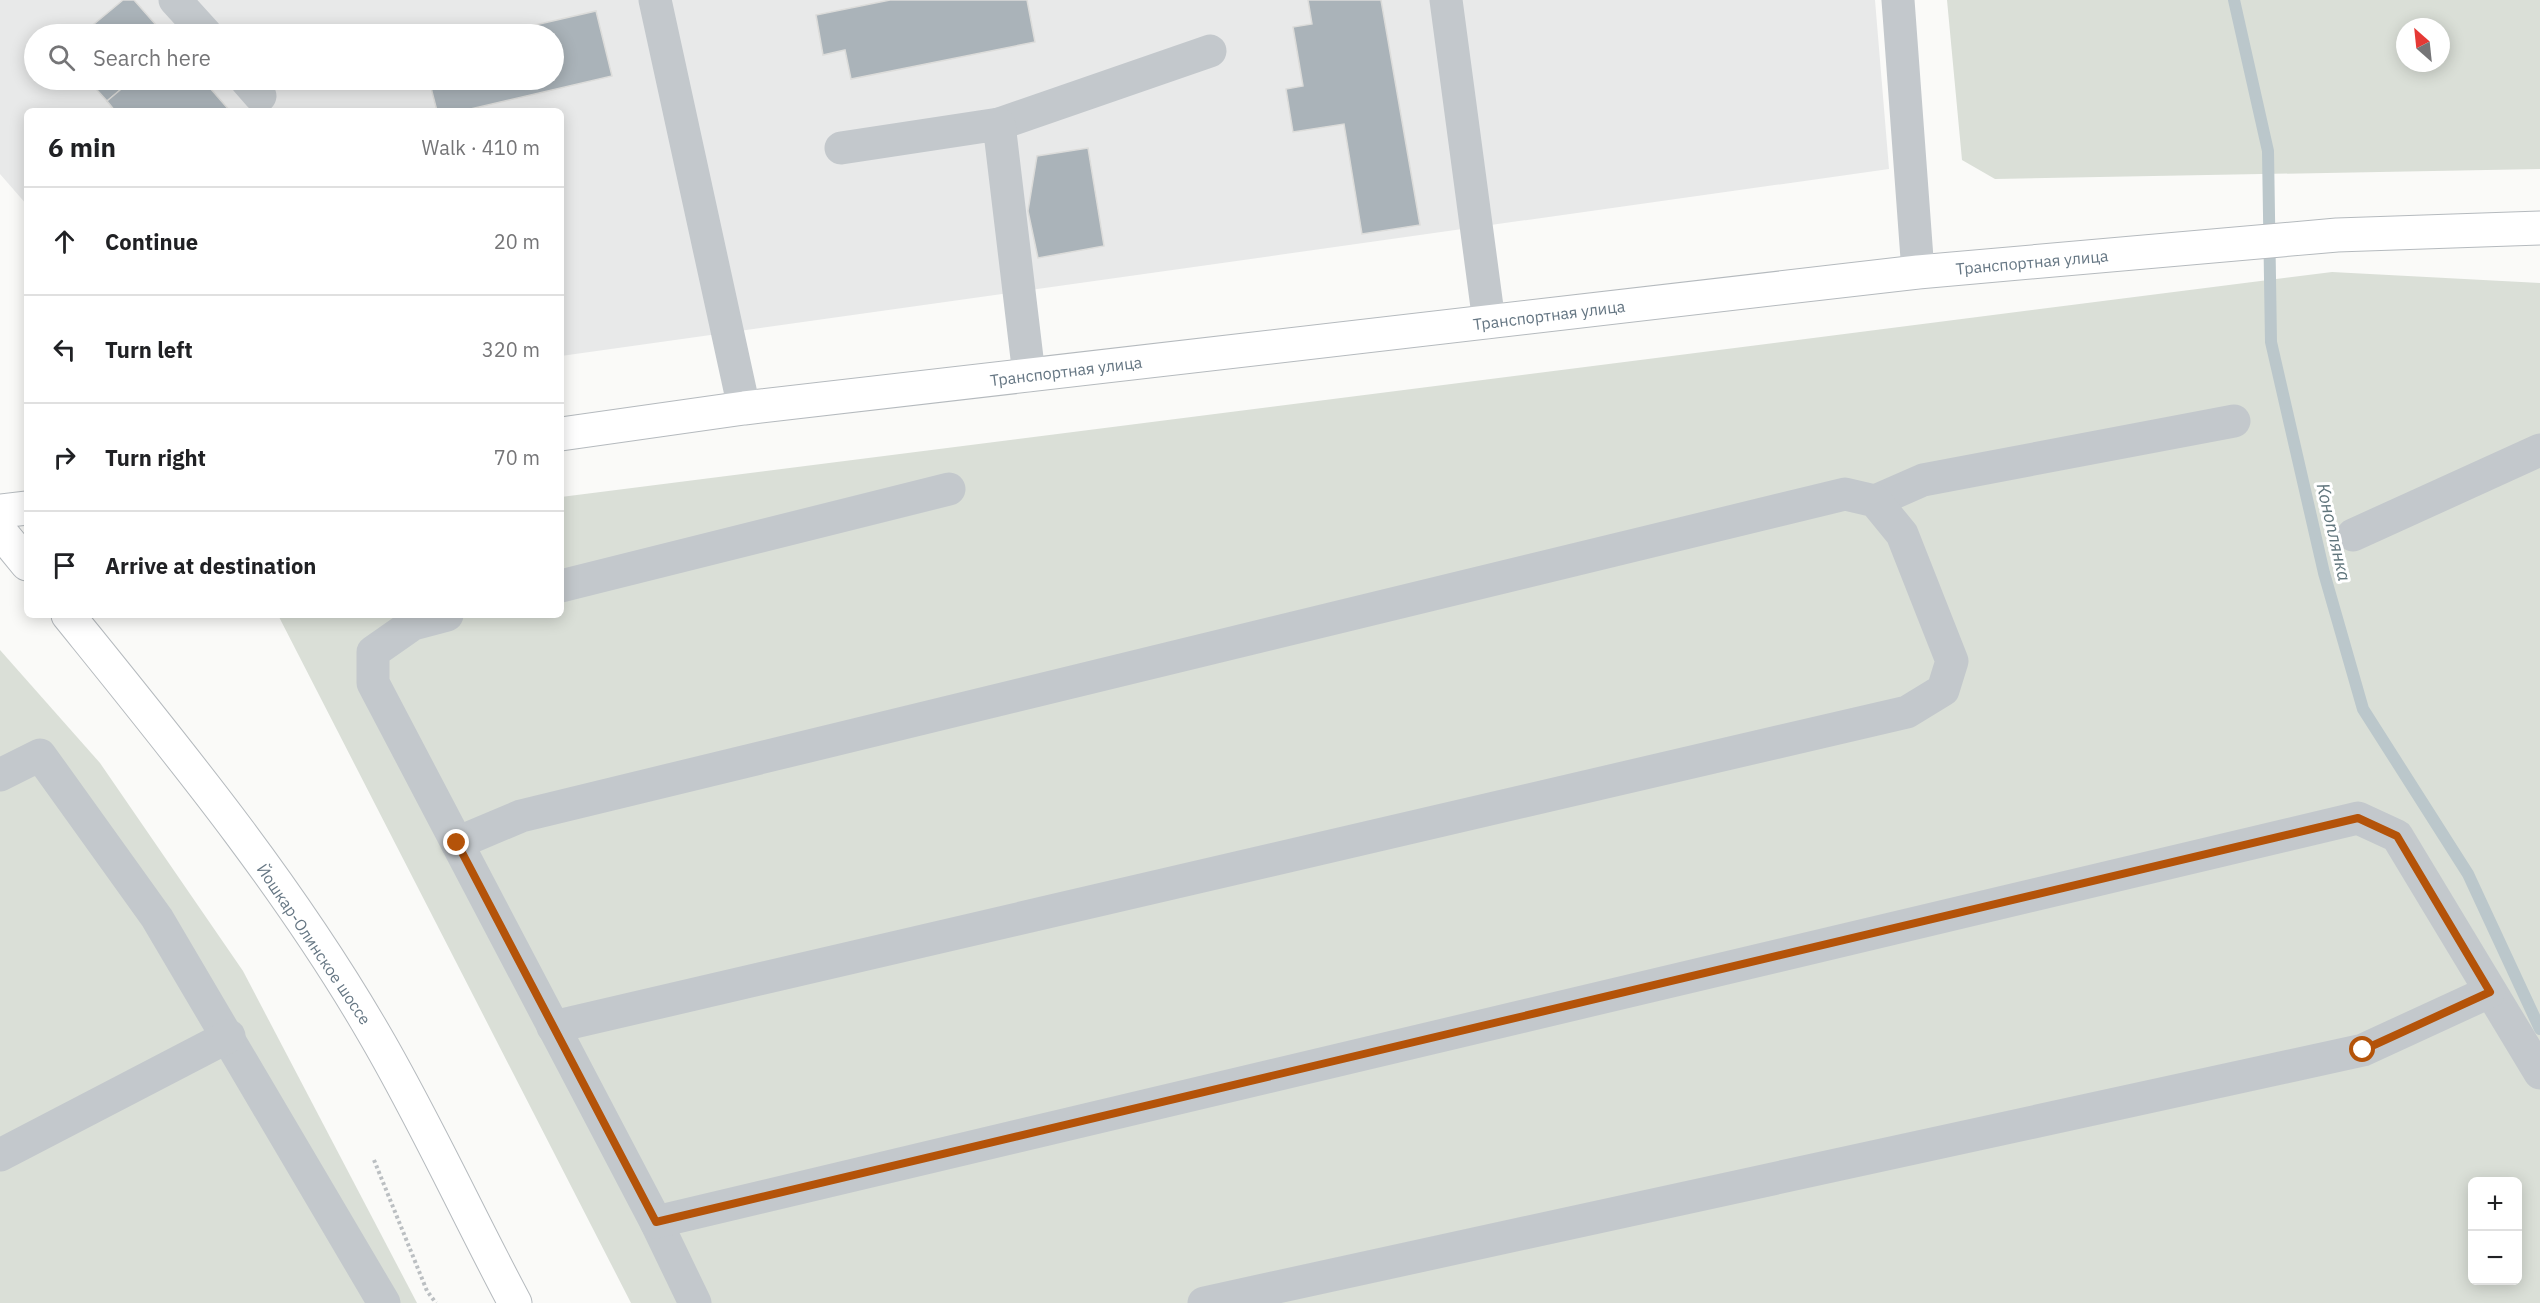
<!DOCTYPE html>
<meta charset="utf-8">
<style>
:root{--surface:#fff;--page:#f6f6f6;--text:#202124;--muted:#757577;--line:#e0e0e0}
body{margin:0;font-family:"IBM Plex Sans",sans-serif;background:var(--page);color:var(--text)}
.controls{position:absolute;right:18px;bottom:18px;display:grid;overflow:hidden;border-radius:9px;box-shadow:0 3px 15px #0003}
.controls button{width:54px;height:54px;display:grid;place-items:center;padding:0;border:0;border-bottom:2px solid var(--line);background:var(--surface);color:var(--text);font:30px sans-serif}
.compass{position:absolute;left:2396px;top:18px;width:54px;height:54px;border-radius:50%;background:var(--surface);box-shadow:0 3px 15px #0003;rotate:333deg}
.stop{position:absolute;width:18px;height:18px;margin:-14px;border:4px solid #b45309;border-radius:50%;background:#fff}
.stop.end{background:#b45309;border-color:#fff;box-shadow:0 2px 6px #0008}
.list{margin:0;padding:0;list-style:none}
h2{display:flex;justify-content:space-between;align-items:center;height:78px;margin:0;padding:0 24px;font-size:26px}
h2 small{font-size:20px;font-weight:400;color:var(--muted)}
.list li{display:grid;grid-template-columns:39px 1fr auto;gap:18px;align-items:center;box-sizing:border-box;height:108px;padding:0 24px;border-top:2px solid var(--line)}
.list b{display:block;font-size:22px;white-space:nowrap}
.list em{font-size:20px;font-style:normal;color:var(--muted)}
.icon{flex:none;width:33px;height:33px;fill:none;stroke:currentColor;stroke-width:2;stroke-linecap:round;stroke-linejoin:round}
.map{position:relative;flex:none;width:2540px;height:1303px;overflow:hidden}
.search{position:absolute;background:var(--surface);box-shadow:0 3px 15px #0003;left:24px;top:24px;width:540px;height:66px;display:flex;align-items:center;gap:15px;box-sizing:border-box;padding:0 21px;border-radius:33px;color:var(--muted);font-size:22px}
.panel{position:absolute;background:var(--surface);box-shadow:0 3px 15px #0003;left:24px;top:108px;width:540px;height:510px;border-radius:9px}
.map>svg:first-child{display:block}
</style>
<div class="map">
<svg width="2540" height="1303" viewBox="0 0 2540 1303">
<rect width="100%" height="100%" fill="#fafaf8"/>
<path fill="#e8e9e9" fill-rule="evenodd" d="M0,0H1875L1889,169L561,356V111H27V205L0,174ZM34,34H554V80H34Z"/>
<g fill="#dadfd7" fill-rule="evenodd">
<path d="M1947,0H2540V169L1995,179L1962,160ZM2405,27H2441V63H2405Z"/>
<path d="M2332,272L2540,283V1303H631L278,615H561V497ZM2472,1182H2518V1280H2472Z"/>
<polygon points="0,650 100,763 243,971 417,1303 0,1303"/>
</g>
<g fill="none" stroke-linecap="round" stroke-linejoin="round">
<polyline stroke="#bbc7cb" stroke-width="12" points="2234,0 2268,151 2271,342 2324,573 2363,709 2468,874 2540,1029"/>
</g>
<g fill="#aab3b9" stroke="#dcdcda" stroke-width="1.5">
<polygon points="123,0 134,0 164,34 82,34"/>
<polygon points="890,0 1027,0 1035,42 851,79 845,50 823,55 816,15"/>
<polygon points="1308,0 1381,0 1420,225 1362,234 1344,124 1293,132 1286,89 1303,86 1293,27 1312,24"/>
<polygon points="596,11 612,76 462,111 437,111 429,80 554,80 554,34 496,34"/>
<polygon points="88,80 132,80 107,101"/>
<polygon points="132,80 203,80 230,111 115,111 107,101"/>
<polygon points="1088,148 1104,246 1038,258 1028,211 1037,156"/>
</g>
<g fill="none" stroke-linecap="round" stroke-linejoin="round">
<defs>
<g id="major">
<polyline points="561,434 744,408 1918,272 2337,235 2540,228"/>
<polyline points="0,511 27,508"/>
<polyline points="0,531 27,564"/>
<path d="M68,615C177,750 289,886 376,1037C426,1123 468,1215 515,1303"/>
</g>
</defs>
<use href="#major" stroke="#b5babe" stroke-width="35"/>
<polyline stroke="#bbbfc2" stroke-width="4" stroke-dasharray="3 3" stroke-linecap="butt" points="374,1160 427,1291 436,1303"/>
<g stroke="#c3c8cc" stroke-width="33">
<polyline points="175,0 206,34"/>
<polyline points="655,0 744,408"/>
<polyline points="1446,0 1489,322"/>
<polyline points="1898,0 1918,272"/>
<polyline points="246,80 260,96"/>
<polyline points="999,124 1210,51"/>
<polyline points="841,148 999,124 1029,375"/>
<polyline points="1875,501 1923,480 2234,421"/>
<polyline points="2353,535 2540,450"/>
<polyline points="561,586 949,489"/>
<polyline points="447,615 413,624 373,652 373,683 656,1222 695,1303"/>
<polyline points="0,775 40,755 157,918 384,1303"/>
<polyline points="457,843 521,816 1845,494 1875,501 1902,534 1952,661 1943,690 1907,712 553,1027"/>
<polyline points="0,1155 229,1036"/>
<polyline points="656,1222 2358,818 2397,836 2540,1073"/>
<polyline points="1204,1303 2363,1050 2489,992"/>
</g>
<use href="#major" stroke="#fff" stroke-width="33"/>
</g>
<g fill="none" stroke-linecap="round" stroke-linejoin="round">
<polyline stroke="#b45309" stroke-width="8" points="457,843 656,1222 2358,818 2397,836 2490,992 2363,1050"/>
</g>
<g text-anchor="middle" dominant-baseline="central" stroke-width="6" stroke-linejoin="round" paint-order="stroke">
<g font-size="16" fill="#657683" stroke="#fff">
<text transform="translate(2032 262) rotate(-5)">Транспортная улица</text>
<text transform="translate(1549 315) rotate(-7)">Транспортная улица</text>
<text transform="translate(1066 371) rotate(-7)">Транспортная улица</text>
<text transform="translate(314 944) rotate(56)">Йошкар-Олинское шоссе</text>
</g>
<g font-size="18" font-style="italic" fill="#60757c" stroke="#fff">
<text transform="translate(2334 532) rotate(77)">Коноплянка</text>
</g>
</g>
</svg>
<div class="controls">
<button>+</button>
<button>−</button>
</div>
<svg class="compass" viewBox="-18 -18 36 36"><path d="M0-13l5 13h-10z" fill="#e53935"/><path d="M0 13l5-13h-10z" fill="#757577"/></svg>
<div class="stop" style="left:2363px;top:1050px"></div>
<div class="stop end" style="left:457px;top:843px"></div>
<div class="search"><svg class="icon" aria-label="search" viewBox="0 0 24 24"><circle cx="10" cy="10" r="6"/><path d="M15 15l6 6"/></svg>Search here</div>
<section class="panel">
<h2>6 min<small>Walk · 410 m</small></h2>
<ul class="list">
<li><svg class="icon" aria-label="ahead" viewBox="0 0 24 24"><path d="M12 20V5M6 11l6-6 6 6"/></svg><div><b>Continue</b></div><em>20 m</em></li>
<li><svg class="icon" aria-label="left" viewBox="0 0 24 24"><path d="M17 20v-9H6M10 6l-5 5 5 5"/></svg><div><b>Turn left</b></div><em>320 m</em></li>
<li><svg class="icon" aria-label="right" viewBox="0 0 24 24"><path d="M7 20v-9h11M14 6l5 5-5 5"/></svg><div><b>Turn right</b></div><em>70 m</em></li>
<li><svg class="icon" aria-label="arrive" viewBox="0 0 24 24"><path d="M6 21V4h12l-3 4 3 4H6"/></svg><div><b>Arrive at destination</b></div></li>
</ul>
</section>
</div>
